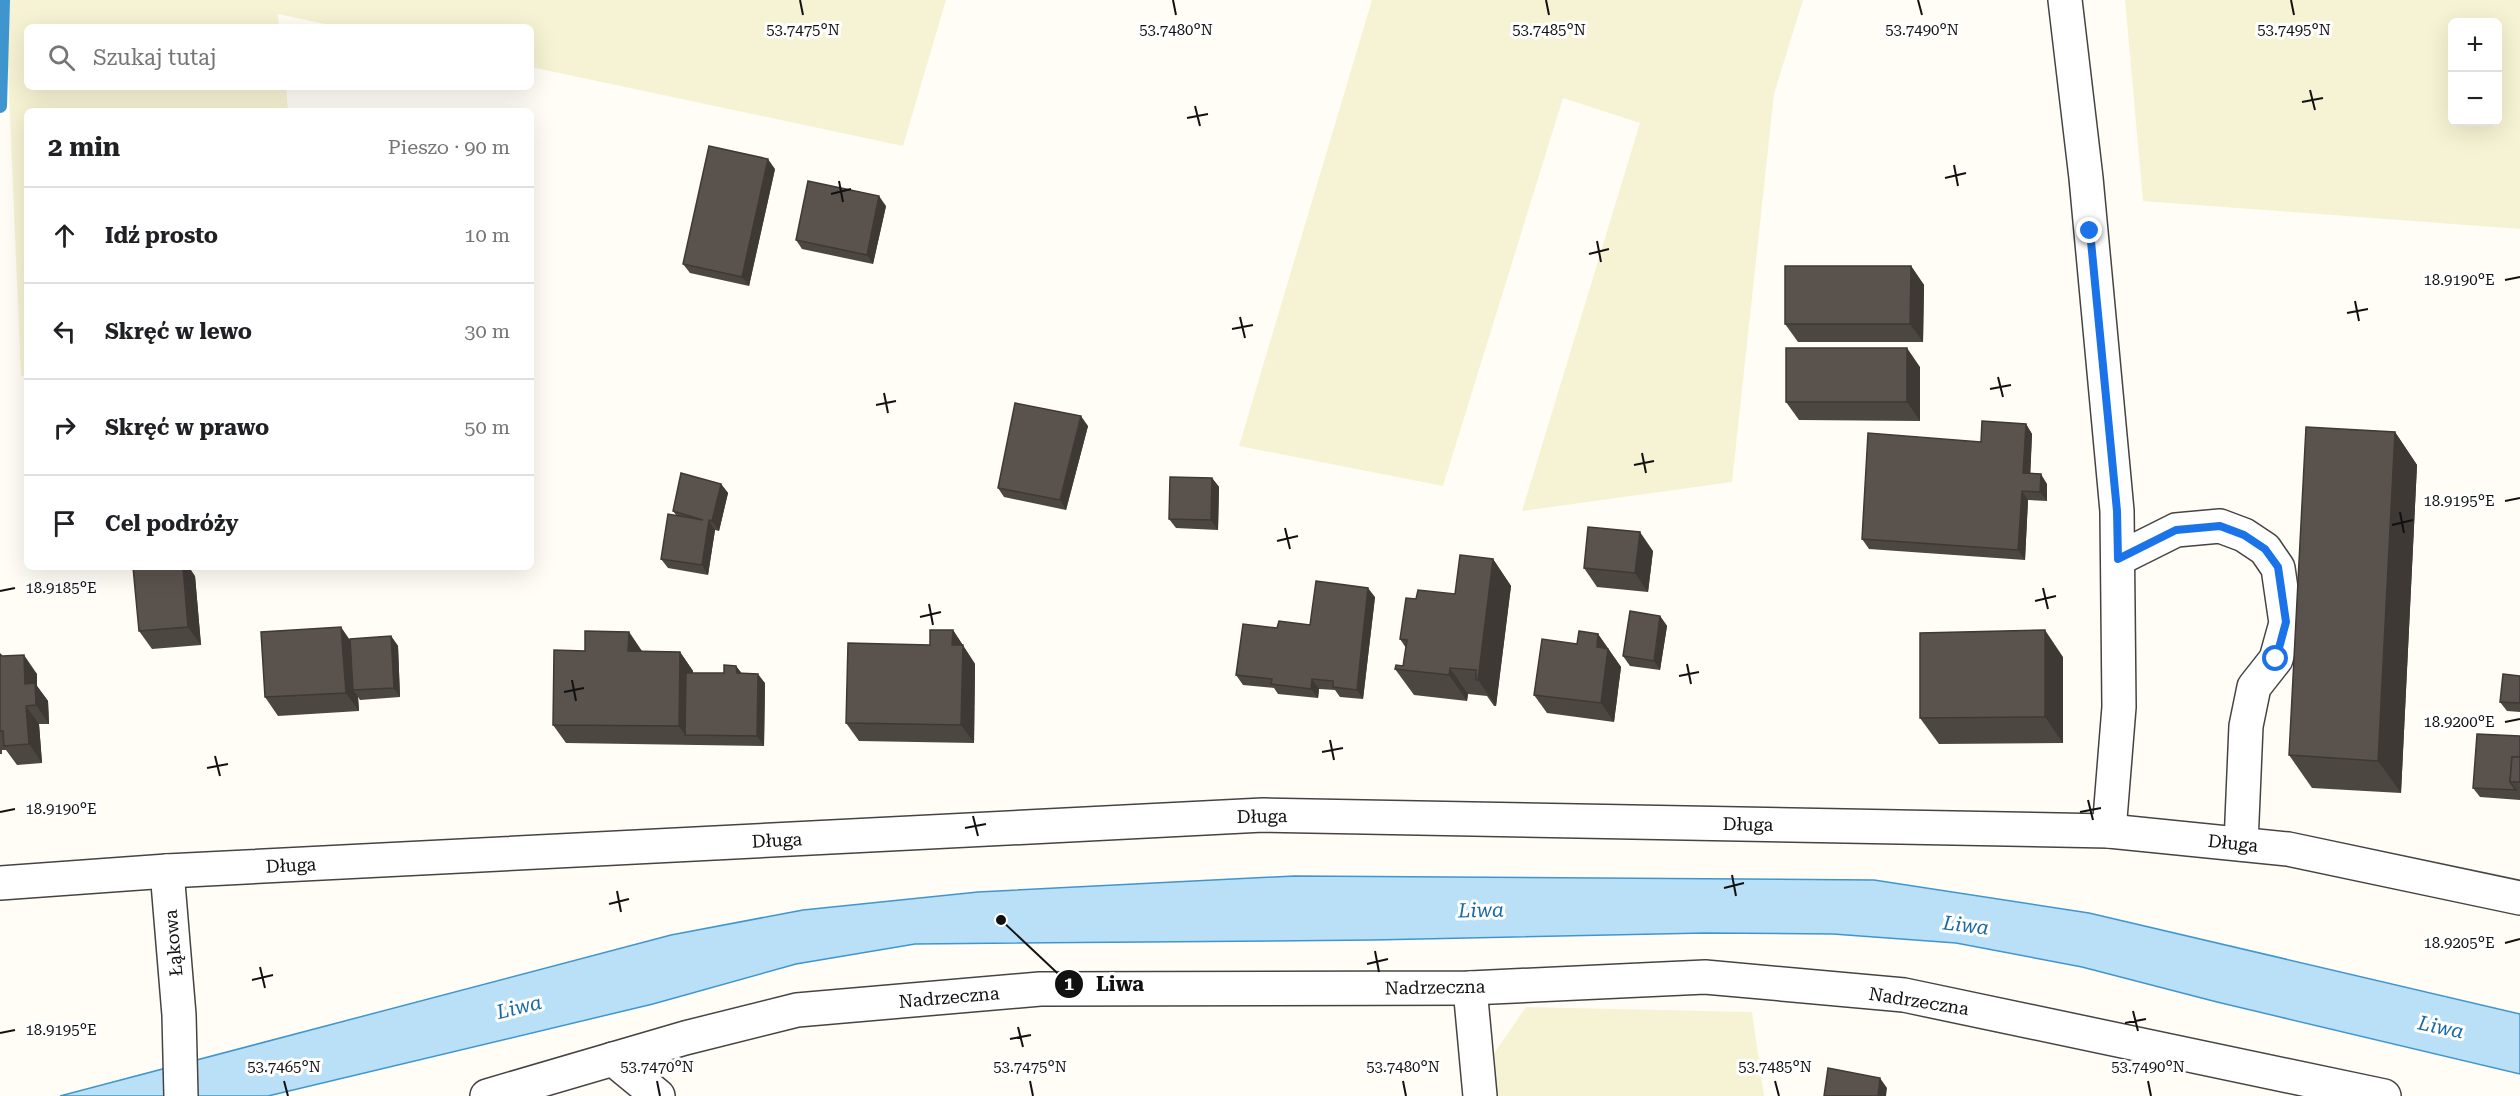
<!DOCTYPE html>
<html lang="pl">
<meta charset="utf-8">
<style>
:root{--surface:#fff;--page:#f2f2f2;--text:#202124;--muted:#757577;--line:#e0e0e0}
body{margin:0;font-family:"Roboto Serif",serif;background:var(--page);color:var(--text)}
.controls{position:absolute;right:18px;top:18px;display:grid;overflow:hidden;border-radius:9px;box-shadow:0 6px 24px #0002}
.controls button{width:54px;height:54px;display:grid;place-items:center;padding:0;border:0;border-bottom:2px solid var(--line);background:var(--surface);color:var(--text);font:30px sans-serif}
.stop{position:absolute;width:18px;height:18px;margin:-14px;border:4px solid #1a73e8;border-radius:50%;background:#fff}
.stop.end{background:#1a73e8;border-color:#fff;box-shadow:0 2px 6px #0008}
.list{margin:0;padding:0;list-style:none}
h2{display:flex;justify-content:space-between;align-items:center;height:78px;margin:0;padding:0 24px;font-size:26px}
h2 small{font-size:20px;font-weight:400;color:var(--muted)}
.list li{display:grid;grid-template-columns:39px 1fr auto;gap:18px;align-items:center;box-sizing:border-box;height:96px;padding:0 24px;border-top:2px solid var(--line)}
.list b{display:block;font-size:22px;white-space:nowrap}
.list em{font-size:20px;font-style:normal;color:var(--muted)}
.icon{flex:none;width:33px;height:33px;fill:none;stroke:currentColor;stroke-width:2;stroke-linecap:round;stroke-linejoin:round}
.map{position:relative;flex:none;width:2520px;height:1096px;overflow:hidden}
.search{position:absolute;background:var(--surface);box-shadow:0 6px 24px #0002;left:24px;top:24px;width:510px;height:66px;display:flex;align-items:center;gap:15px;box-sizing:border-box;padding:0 21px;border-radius:9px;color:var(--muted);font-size:22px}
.panel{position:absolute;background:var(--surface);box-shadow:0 6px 24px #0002;left:24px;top:108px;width:510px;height:462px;border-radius:9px}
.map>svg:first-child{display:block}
</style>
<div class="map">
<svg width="2520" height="1096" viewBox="0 0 2520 1096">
<rect width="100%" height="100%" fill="#fffdf5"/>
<g fill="#f6f3d4" fill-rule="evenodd">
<polygon points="5,0 946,0 903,146 531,67 531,27 339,27 278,14 279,27 27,27 27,87 286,87 288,111 27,111 27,376 21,376"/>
<polygon points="1372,0 1803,0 1774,94 1732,482 1522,511 1640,123 1563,98 1443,486 1239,446"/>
<path d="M2125,0H2520V229L2143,201ZM2498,22V122H2452V22Z"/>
<polygon points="1526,1007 1752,1012 1764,1096 1497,1096 1493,1055"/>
</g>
<polygon fill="#b9e0f7" stroke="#3f96cf" stroke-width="1.5" points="1294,876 1874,880 2089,913 2520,1014 2520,1074 2217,1002 2082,967 1956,943 1833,934 1705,933 1373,940 915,944 796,964 653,1004 268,1096 60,1096 671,935 803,910 978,892"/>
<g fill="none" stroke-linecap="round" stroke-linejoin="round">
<polyline stroke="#3f96cf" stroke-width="14" points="0,106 3,0"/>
<defs>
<g id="minor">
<polyline points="2065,0 2086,178 2117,511 2119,707 2109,831"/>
<polyline points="2118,559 2176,530 2220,526 2244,535 2265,549 2278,568 2286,623 2276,659 2254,687 2246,726 2241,844"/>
<polyline points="167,871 179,1015 181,1096"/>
<polyline points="0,883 167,871 1263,815 2109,831 2288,849 2520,898"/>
<polyline points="1470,988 1480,1096"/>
<polyline points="613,1059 658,1096"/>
<polyline points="487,1096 685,1038 797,1010 1040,989 1470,988 1705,977 1904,995 2384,1096"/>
</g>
</defs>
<use href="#minor" stroke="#444" stroke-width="36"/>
<use href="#minor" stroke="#fff" stroke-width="33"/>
</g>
<g fill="#4d4742">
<polygon points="775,169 749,286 690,273 683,264"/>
<polygon points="886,206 873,264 802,249 796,240"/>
<polygon points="1911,266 1924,285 1923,342 1798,342 1785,324"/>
<polygon points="1920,367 1920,421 1799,420 1786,402"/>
<polygon points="2026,424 2032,434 2030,474 2047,484 2047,501 2028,500 2025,560 1869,549 1862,539"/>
<polygon points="1088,426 1066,510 1004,497 998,488"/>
<polygon points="2395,432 2417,465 2401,793 2312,788 2289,755"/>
<polygon points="1212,478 1219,487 1218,530 1176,528 1169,519"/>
<polygon points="721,484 728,493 719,531 715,530 708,575 668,568 661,559 676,515 673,511"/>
<polygon points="1653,551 1648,592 1597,587 1584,568"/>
<polygon points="1493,559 1511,586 1496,706 1494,706 1487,696 1468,694 1467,701 1414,695 1395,669 1403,666 1406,648 1400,639 1416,599 1455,594"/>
<polygon points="195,576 201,645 152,649 139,631"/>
<polygon points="1375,597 1363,699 1340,697 1335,690 1319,689 1318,698 1278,694 1274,688 1243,685 1236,675 1277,628 1310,625"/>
<polygon points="1660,616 1667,626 1660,670 1630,666 1623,656"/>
<polygon points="953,630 975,664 974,743 859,741 846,723 930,645"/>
<polygon points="629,632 642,652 680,652 693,671 693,673 724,673 736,666 742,674 765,683 764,746 566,743 553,725 585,651"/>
<polygon points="1598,634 1621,667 1614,722 1547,713 1534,695 1577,644"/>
<polygon points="391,636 398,646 400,697 360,700 358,697 359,711 278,716 265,697 350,639"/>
<polygon points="0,654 2,656 37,674 37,686 48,701 49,724 39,724 42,763 17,765 6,750 2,750 2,754 0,754"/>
<polygon points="2063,657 2063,743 1939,744 1920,718"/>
<polygon points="2520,676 2520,712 2507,711 2500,702"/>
<polygon points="2520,736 2520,800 2480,797 2473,788"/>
</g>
<g fill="#3f3936">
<polygon points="768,159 775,169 749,286 742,277"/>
<polygon points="879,196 886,206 873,264 867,255"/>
<polygon points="1911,266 1924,285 1923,342 1910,324"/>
<polygon points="1907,348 1920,367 1920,421 1907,402"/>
<polygon points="1081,416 1088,426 1066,510 1060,500"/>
<polygon points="2026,424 2032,434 2030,483 2023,473"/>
<polygon points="2395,432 2417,465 2401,793 2378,761"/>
<polygon points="2041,474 2047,484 2047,501 2040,492"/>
<polygon points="1212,478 1219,487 1218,530 1211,520"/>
<polygon points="721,484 728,493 719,531 712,521"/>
<polygon points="2022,491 2028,500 2025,560 2018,550"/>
<polygon points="709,520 715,530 708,575 702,565"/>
<polygon points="1640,532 1653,551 1648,592 1635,573"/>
<polygon points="1493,559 1511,586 1496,706 1478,680"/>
<polygon points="183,567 189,567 195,576 201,645 188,627"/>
<polygon points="1368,588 1375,597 1363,699 1357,690"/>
<polygon points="1660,616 1667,626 1660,670 1654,661"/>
<polygon points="341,627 354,646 353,690 358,697 359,711 346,693"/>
<polygon points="953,630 975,664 974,743 961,725 952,645"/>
<polygon points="2045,630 2063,657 2063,743 2045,717"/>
<polygon points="629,632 642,651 641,670 628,651"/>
<polygon points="1598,634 1621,667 1614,722 1601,703 1597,647"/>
<polygon points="391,636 398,646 400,697 394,688"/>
<polygon points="680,652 693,671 692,735 685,735 679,726"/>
<polygon points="24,655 37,674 37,686 48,701 49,724 36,705 25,684"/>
<polygon points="736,666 743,675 737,673"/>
<polygon points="1450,668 1468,694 1467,701 1449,675"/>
<polygon points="758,674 765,683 764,746 757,736"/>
<polygon points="1312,679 1319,689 1318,698 1311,689"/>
<polygon points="26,706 39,724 42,763 29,744"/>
<polygon points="1880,1078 1887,1088 1886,1096 1878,1096"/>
</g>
<g fill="#5a524d" stroke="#3f3936" stroke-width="1.5">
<polygon points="709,146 768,159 742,277 683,264"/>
<polygon points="808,181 879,196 867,255 796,240"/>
<polygon points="1785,266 1911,266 1910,324 1785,324"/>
<rect x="1786" y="348" width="121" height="54"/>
<polygon points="1015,403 1081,416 1060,500 998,488"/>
<polygon points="1982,421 2026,424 2023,473 2041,474 2040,492 2022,491 2018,550 1862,539 1868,433 1981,442"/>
<polygon points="2306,427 2395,432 2378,761 2289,755"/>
<polygon points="681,473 721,484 712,521 709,520 702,565 661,559 668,514 703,520 673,511"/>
<polygon points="1170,477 1212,478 1211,520 1169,519"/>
<polygon points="1588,527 1640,532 1635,573 1584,568"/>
<polygon points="1460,555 1493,559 1478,680 1476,680 1476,670 1450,668 1449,675 1395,669 1396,665 1403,666 1407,640 1400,639 1406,598 1416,599 1418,590 1455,594"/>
<polygon points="133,567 183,567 188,627 139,631"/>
<polygon points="1316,581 1368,588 1357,690 1333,687 1333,681 1312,679 1311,689 1271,684 1272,679 1236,675 1243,624 1277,628 1279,621 1310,625"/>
<polygon points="1630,611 1660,616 1654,661 1623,656"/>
<polygon points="341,627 346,693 265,697 261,632"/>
<polygon points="930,630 953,630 952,645 963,645 961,725 846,723 848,643 930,645"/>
<polygon points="2045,630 2045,717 1920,718 1920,633"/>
<polygon points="585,631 629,632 628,651 680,652 679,726 553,725 554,650 585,651"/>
<polygon points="1579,631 1598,634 1597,647 1608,649 1601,703 1534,695 1542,639 1577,644"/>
<polygon points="391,636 394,688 353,690 350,639"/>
<polygon points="0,654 2,656 24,655 25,684 35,683 36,705 26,706 29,744 4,746 3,731 0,731"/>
<polygon points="724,665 736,666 737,673 758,674 757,736 685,735 686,673 724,673"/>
<polygon points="2503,674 2520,676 2520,703 2500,702"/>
<polygon points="2477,734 2520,736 2520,757 2512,757 2510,782 2516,790 2473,788"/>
<polygon points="2512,757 2520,757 2520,782 2510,782"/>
<polygon points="1828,1068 1880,1078 1878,1096 1824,1096"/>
</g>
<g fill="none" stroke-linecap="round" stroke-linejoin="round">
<polyline stroke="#1a73e8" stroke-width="8" points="2090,231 2117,511 2118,559 2176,530 2220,526 2244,535 2265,549 2278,567 2286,622 2276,659"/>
</g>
<path fill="none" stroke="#111" stroke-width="2" d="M800,0L803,15M1173,0L1176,15M1546,0L1549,15M1918,0L1922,15M2291,0L2294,15M2310,90L2315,110M2302,102L2323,98M1195,106L1200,126M1187,118L1208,114M1954,165L1958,186M1945,178L1966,173M839,181L843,202M831,194L851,189M1597,241L1601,262M1589,254L1609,249M2505,280L2520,277M2355,301L2359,321M2347,313L2368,309M1240,317L1245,338M1232,329L1253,325M1998,377L2003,397M1990,389L2011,385M884,393L888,413M876,405L896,401M1642,453L1646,473M1634,465L1654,461M2505,501L2520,498M2400,512L2404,533M2392,525L2413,520M1285,528L1290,549M1277,541L1298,536M2043,588L2048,609M0,591L15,588M2035,601L2056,596M929,604L933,625M920,617L941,612M1687,664L1691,684M1679,676L1699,672M572,680L576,701M564,692L584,688M2505,722L2520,719M1330,740L1334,760M1322,752L1343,748M215,756L220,776M207,768L228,764M2088,800L2093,820M0,812L15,809M2080,812L2101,808M973,816L978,836M965,828L986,824M1732,875L1736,896M1724,888L1744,883M617,891L621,912M609,904L629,899M2505,943L2520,939M1375,951L1379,972M1367,964L1388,959M260,967L265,988M252,980L273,975M2133,1011L2138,1031M2125,1023L2146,1019M1018,1027L1023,1047M0,1033L15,1030M1010,1039L1031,1035M284,1081L288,1096M657,1081L660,1096M1030,1081L1033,1096M1403,1081L1406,1096M1775,1081L1779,1096M2148,1081L2151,1096"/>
<g text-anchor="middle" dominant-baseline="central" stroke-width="6" stroke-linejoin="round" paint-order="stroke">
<g font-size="18" fill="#111" stroke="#fff">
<text transform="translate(1262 816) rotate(-1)">Długa</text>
<text transform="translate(1748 824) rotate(1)">Długa</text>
<text transform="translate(777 840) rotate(-3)">Długa</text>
<text transform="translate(2233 843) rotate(6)">Długa</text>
<text transform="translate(291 865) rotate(-3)">Długa</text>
<text transform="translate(173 943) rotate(-95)">Łąkowa</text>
<text transform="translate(1435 987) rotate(-1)">Nadrzeczna</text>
<text transform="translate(949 997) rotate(-5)">Nadrzeczna</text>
<text transform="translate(1919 1001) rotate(9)">Nadrzeczna</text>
</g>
<g font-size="20" font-style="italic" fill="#1768a6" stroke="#fff">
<text transform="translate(1481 910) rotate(-1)">Liwa</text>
<text transform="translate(1966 925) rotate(7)">Liwa</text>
<text transform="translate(519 1007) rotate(-14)">Liwa</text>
<text transform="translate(2441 1027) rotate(12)">Liwa</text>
</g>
</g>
<g font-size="15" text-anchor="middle" fill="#111" stroke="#fff" stroke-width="6" stroke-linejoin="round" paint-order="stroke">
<text x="803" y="35">53.7475°N</text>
<text x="1176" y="35">53.7480°N</text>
<text x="1549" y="35">53.7485°N</text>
<text x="1922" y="35">53.7490°N</text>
<text x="2294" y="35">53.7495°N</text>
<text x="2459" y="285">18.9190°E</text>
<text x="2459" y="506">18.9195°E</text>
<text x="61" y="593">18.9185°E</text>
<text x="2459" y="727">18.9200°E</text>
<text x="61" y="814">18.9190°E</text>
<text x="2459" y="948">18.9205°E</text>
<text x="61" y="1035">18.9195°E</text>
<text x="284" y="1072">53.7465°N</text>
<text x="657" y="1072">53.7470°N</text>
<text x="1030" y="1072">53.7475°N</text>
<text x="1403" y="1072">53.7480°N</text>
<text x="1775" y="1072">53.7485°N</text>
<text x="2148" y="1072">53.7490°N</text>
</g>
<path fill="none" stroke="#111" stroke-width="2" d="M1001 920L1069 984"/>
<g fill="#111" stroke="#fff" stroke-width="2">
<circle cx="1001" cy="920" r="6"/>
<circle cx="1069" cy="984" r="15"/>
</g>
<g font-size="18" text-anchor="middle" font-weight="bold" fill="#fff">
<text x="1069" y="990">1</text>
</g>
<g font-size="20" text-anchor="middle" font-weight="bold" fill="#111" stroke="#fff" stroke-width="6" stroke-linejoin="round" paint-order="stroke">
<text x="1120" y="991">Liwa</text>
</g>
</svg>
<div class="controls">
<button>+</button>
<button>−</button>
</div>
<div class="stop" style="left:2276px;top:659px"></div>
<div class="stop end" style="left:2090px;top:231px"></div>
<div class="search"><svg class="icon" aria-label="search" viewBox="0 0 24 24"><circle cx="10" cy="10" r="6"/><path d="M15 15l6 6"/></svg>Szukaj tutaj</div>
<section class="panel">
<h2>2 min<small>Pieszo · 90 m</small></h2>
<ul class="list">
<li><svg class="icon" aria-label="ahead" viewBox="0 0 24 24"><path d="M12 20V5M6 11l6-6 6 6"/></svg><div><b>Idź prosto</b></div><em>10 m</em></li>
<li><svg class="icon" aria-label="left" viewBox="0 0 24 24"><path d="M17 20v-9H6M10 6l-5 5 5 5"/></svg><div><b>Skręć w lewo</b></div><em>30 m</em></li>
<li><svg class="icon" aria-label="right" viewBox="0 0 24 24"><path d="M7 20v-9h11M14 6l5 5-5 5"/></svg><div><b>Skręć w prawo</b></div><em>50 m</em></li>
<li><svg class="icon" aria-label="arrive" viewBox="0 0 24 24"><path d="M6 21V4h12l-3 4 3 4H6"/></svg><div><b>Cel podróży</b></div></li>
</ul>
</section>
</div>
